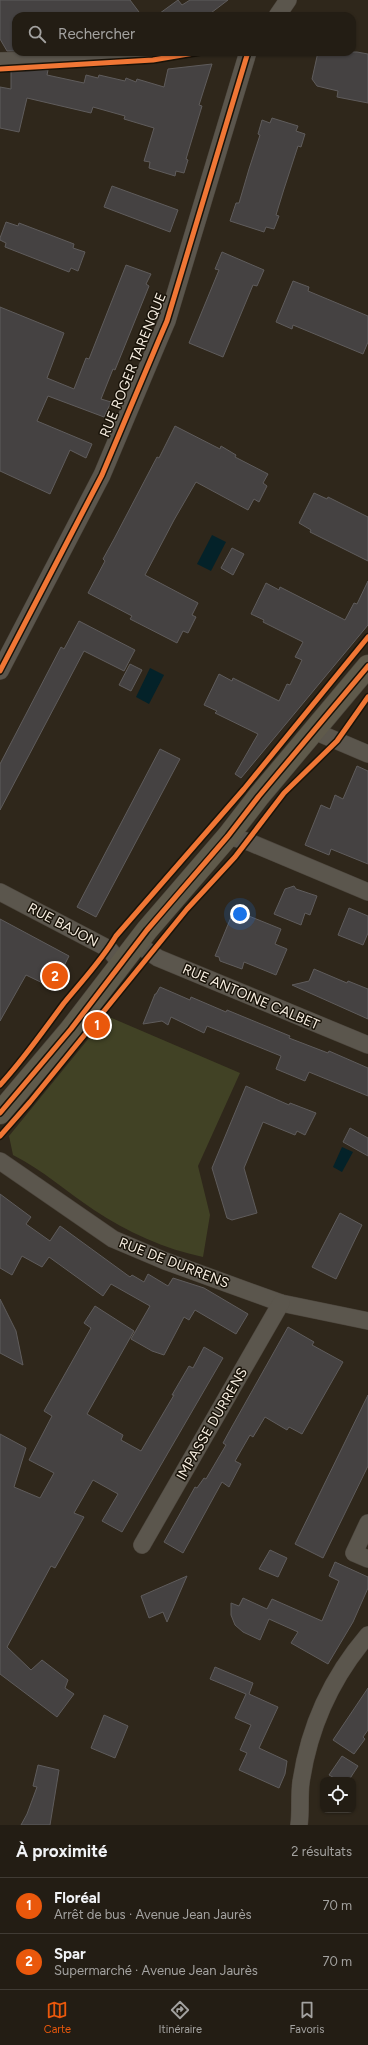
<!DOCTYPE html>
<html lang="fr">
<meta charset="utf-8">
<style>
:root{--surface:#231d14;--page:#2f2a22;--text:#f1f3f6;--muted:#a3a2a0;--line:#403b34;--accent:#ea580c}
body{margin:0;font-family:Figtree,sans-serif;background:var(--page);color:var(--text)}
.controls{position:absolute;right:12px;bottom:12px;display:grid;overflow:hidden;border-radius:8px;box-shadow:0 1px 3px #0004}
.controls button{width:36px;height:36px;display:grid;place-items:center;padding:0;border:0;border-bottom:1px solid var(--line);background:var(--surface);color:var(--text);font:20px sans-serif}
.you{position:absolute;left:240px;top:914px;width:14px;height:14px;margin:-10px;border:3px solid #fff;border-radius:50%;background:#1a73e8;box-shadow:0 0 0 6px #1a73e833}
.badge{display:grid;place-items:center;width:26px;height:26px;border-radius:50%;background:var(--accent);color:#fff;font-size:13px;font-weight:700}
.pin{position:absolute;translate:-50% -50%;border:2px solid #fff;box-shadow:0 1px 4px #0006}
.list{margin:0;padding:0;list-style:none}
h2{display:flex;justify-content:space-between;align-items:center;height:52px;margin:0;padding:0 16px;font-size:17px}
h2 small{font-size:13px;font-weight:400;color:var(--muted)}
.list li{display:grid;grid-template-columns:26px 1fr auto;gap:12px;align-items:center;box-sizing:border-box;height:56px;padding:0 16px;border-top:1px solid var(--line)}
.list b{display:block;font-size:15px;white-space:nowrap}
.list p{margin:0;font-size:13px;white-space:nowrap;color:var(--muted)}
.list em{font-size:13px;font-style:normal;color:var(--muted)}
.icon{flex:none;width:22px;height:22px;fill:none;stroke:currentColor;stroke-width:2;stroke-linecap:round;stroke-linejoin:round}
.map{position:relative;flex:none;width:368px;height:1825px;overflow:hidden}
.search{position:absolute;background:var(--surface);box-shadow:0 1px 3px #0004;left:12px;right:12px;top:12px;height:44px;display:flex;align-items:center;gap:10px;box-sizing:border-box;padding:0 14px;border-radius:12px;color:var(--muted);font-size:15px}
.sheet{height:164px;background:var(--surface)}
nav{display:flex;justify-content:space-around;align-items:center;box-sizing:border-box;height:56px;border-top:1px solid var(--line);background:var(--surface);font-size:11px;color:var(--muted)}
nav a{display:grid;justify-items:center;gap:2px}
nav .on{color:var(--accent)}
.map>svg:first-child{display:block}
</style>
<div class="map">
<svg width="368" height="1825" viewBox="0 0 368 1825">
<rect width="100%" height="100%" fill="#2f271b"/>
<path fill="#414225" d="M107,1016L240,1073L198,1166L210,1215L203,1257C165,1249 127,1232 94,1210C67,1192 43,1170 13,1155L9,1136Z"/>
<g fill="#042229">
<polygon points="212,535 226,542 211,571 197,564"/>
<polygon points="150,668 164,675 149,704 136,697"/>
<polygon points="342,1147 353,1152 342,1172 333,1167"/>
</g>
<g fill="#454242" stroke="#5f5c5c">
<polygon points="0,0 130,0 142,16 16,16 16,51 7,51 0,39"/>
<polygon points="178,0 182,5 190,0 228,0 207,16 156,16"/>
<polygon points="318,52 357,52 368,54 368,103 337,97 338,91 317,86 312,79"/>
<polygon points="212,64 199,105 202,106 186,159 188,160 184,173 176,171 175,176 149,168 150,162 144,161 154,128 124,119 125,116 93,107 91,113 27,98 19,132 0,128 0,87 11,89 11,71 48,70 47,75 84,83 86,75 98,78 99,75 125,81 126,78 136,82 137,79 164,87 168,69"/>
<polygon points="272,118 298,126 296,131 305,134 301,147 298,146 284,189 276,215 279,216 274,229 266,227 264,232 230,221 236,203 239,203 249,169 260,135 258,134 262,120 270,123"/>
<polygon points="112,186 178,210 170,232 104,207"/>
<polygon points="6,222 18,226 19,223 74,244 73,248 85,252 78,271 71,268 69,272 5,247 6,243 0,240 0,238"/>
<polygon points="222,252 264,270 257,286 253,285 223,357 189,343 219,270 215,269"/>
<polygon points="126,265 151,274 146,284 149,286 115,370 113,369 101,399 111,402 104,417 48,396 37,421 92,444 86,458 70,450 50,494 0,471 0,307 64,333 47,378 74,389 86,358 89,359"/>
<polygon points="293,281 309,287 308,291 368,316 368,342 363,354 293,325 292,329 276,322"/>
<polygon points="175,426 220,449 221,446 236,455 235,457 268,474 263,483 267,486 259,502 254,499 248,510 196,482 174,520 145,575 198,603 192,615 196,617 188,633 183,631 177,643 130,619 132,616 88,593 105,561 103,559 114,539 157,457 159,458"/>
<polygon points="314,493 327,499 328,497 368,517 368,561 310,532 311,530 299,523"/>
<polygon points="232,548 244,554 233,575 221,568"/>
<polygon points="368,581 368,625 241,778 235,774 258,734 215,713 217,711 204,705 219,674 232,681 233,678 279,701 287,684 290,685 302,660 295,657 303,642 263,622 264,620 251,614 266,583 279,590 280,587 345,620 354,603 357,604"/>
<polygon points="79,621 135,650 124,671 84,651 0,810 0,764 61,647 64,649"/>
<polygon points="130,664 142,670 131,691 119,685"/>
<polygon points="160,749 180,759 96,917 77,907"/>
<polygon points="357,766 368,771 368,864 331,849 329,855 305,845 321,805 330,809 335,795 343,799"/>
<polygon points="294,886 296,889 317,896 310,915 305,913 301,925 274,914 285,889"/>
<polygon points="349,908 368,916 368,933 363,945 338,935"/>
<polygon points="234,910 281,929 275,944 287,949 276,975 244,962 242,969 220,961 219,957 215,956"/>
<polygon points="0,919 69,956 53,988 26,975 0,1021"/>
<polygon points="314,969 347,983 348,981 368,989 368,1019 292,985 309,981"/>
<polygon points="160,987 190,1000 191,997 226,1012 227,1010 290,1036 289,1038 328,1053 329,1051 368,1068 368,1096 309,1072 305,1081 276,1069 281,1056 207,1026 204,1033 171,1017 168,1025 162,1021 143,1024 155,994 156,994"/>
<polygon points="246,1086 289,1105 290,1103 316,1113 305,1135 297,1131 295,1135 263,1122 244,1168 257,1213 232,1220 227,1218 212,1168"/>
<polygon points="350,1128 368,1138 368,1156 343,1142"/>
<polygon points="0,1194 31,1217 26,1224 50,1241 60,1226 130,1277 132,1275 144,1282 148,1274 168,1286 173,1278 204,1288 248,1314 236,1334 195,1310 189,1320 184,1317 164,1355 152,1351 131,1339 150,1306 111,1284 103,1296 49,1257 42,1267 22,1256 12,1275 0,1268"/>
<polygon points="340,1213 362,1225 336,1279 312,1267"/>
<polygon points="0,1299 16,1331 23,1365 0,1353"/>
<polygon points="95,1306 134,1331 87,1414 123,1435 121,1440 141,1451 174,1395 172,1395 189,1366 193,1368 204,1347 223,1358 122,1532 102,1521 118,1494 93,1480 74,1513 84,1517 55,1568 51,1566 7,1647 31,1670 42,1660 68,1680 65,1688 74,1694 57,1717 0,1674 0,1434 26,1448 14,1487 40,1498 54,1473 29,1460 52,1416 44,1411 91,1328 84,1323"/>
<polygon points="288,1327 314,1342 312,1345 343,1362 302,1434 289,1427 287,1430 265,1417 253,1437 250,1435 235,1461 241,1464 229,1487 222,1482 183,1553 164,1542 195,1487 197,1488 204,1478 206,1479 226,1445 223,1443 229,1432"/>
<polygon points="368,1395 368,1466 323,1558 295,1544"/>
<polygon points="270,1550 287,1558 278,1577 259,1569"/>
<polygon points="335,1562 368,1577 368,1588 353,1622 328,1664 291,1643 298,1632 269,1619 260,1640 243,1632 235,1625 231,1615 231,1603 239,1606 243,1598 267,1609 272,1599 322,1621 339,1581 329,1576"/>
<polygon points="187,1576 167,1622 163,1612 149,1618 141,1596"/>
<polygon points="215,1667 253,1683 249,1694 278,1707 259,1748 287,1761 285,1774 279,1788 239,1770 247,1753 240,1750 251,1725 235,1718 246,1694 210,1679"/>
<polygon points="368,1688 368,1730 363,1737 365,1739 354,1754 333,1740"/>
<polygon points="104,1715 128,1726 115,1758 91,1748"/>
<polygon points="342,1756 358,1766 349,1780 338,1780 329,1775"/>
<polygon points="38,1765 59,1770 50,1825 21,1825 27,1814 37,1787 33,1786"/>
</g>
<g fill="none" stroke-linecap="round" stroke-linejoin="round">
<defs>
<g id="street">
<polyline points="277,16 288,0"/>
<polyline points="0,61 107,58 167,52"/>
<polyline points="0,671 102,475 158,342 167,321 248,52"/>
<polyline points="314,731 368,754"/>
<polyline points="228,836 249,842 368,892"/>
<polyline points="0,892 109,949 122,965"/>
<polyline points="137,944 158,958 368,1045"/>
<polyline points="0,1161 113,1239 165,1261 281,1303 368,1321"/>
<polyline points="368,1523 354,1553 368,1559"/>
<polyline points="142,1545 281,1303"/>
<path d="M299,1825C301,1811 299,1796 301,1782C309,1728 332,1677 368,1635"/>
</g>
<polyline id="primary" points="0,1113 71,1029 147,930 228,836 259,796 368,666"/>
</defs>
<use href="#street" stroke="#4b443b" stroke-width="18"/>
<use href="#primary" stroke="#4b443b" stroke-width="23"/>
<use href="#street" stroke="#5b564d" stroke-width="17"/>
<use href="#primary" stroke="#5f5a4b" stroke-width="22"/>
<defs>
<g id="cycleway">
<polyline points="0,69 153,60 200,52"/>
<polyline points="0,671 102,475 158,342 167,321 248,52"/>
<path d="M0,1085C24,1059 43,1031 64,1003C82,981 102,960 116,936L244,789L368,637"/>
<polyline points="0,1113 71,1029 147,930 228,836 259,796 368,666"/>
<polyline points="0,1136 30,1102 187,909 235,857 284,793 337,741 368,697"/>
</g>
</defs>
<use href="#cycleway" stroke="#191309" stroke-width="8"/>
<use href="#cycleway" stroke="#f07635" stroke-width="5"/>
</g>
<g text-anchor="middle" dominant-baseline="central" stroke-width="3" stroke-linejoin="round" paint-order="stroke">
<g font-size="14" fill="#f7eee1" stroke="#191309">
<text transform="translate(133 365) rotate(-68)">RUE ROGER TARENQUE</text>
<text transform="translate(63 925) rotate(28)">RUE BAJON</text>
<text transform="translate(251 997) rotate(23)">RUE ANTOINE CALBET</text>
<text transform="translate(174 1263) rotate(21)">RUE DE DURRENS</text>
<text transform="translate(212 1424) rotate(-60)">IMPASSE DURRENS</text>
</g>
</g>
</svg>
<div class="controls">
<button><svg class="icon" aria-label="locate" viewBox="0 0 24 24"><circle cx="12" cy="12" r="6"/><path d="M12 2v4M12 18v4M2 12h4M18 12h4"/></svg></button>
</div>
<div class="you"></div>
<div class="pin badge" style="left:97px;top:1025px">1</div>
<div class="pin badge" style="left:55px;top:976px">2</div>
<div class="search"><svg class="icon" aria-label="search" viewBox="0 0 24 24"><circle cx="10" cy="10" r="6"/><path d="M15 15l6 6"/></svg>Rechercher</div>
</div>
<section class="sheet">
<h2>À proximité<small>2 résultats</small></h2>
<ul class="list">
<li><span class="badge">1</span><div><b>Floréal</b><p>Arrêt de bus · Avenue Jean Jaurès</p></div><em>70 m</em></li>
<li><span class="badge">2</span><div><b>Spar</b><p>Supermarché · Avenue Jean Jaurès</p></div><em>70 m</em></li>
</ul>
</section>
<nav>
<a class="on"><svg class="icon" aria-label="map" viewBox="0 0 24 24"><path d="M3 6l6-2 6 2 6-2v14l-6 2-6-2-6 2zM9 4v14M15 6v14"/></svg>Carte</a>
<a><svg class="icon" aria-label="directions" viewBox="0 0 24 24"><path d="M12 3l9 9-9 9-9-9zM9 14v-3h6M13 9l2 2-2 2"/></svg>Itinéraire</a>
<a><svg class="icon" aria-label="saved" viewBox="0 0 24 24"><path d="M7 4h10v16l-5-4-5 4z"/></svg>Favoris</a>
</nav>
